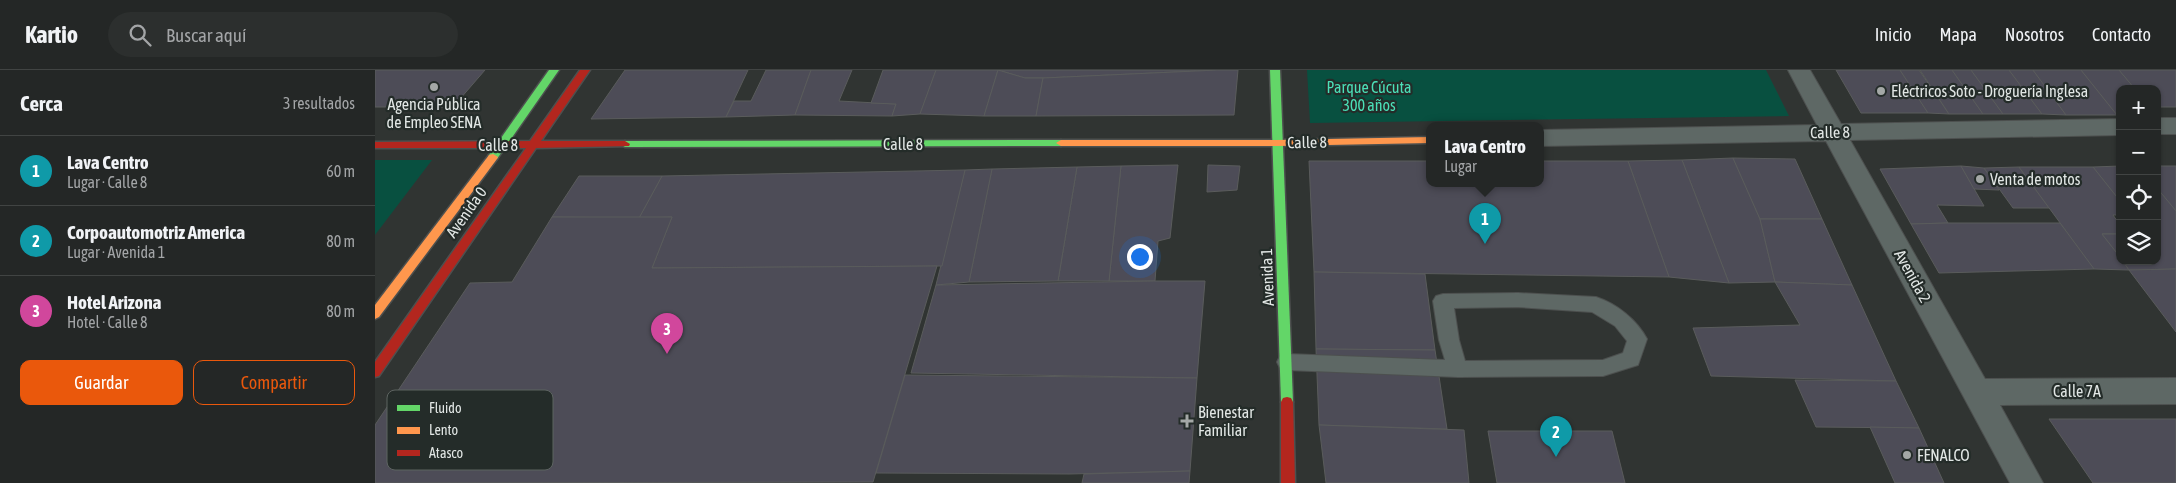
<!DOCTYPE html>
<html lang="es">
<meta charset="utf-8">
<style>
:root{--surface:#242726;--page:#2c2f2e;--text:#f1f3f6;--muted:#a3a5a7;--line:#414443;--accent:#ea580c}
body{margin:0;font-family:"Asap Condensed",sans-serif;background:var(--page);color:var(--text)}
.controls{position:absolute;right:15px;top:15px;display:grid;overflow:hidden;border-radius:10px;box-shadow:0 1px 4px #0004}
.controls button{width:45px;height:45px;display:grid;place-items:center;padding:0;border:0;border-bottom:1px solid var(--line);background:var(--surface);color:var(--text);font:25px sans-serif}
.you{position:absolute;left:764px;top:186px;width:18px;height:18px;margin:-12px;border:4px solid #fff;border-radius:50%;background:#1a73e8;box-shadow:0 0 0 8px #1a73e833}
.badge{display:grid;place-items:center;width:32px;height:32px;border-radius:50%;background:var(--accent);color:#fff;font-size:16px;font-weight:700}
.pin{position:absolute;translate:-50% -41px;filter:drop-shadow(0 1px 2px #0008)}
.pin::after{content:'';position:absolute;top:26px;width:18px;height:15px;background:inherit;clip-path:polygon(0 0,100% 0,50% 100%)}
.popup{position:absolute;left:1051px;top:52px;width:118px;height:65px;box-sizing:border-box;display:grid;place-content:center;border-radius:10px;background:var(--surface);filter:drop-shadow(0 1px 4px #0005);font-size:16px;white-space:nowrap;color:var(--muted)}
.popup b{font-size:19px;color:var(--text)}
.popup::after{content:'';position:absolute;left:50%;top:100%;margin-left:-10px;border:10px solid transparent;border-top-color:var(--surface)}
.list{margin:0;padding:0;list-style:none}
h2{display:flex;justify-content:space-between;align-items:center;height:65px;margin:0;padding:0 20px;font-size:21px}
h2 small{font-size:16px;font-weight:400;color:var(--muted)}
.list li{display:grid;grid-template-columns:32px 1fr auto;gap:15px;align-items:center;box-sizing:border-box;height:70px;padding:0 20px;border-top:1px solid var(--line)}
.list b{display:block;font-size:19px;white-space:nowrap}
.list p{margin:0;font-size:16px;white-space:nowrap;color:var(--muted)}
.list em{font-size:16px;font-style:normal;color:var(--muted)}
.actions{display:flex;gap:10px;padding:15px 20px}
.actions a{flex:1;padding:11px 0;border:1px solid var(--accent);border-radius:10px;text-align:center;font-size:18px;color:var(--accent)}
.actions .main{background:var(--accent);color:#fff}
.icon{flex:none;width:28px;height:28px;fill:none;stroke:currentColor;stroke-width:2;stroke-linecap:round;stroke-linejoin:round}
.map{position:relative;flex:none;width:1801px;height:413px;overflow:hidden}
header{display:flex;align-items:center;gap:30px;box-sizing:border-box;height:70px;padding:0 25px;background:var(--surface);border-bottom:1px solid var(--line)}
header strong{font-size:24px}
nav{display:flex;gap:28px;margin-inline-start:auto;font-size:18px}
.search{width:350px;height:45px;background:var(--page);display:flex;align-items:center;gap:12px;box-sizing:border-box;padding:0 18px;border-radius:28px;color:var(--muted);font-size:19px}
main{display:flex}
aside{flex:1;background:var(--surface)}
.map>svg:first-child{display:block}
</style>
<header>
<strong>Kartio</strong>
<div class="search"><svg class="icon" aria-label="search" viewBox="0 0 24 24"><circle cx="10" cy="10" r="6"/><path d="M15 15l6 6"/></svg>Buscar aquí</div>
<nav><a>Inicio</a><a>Mapa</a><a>Nosotros</a><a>Contacto</a></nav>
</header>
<main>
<aside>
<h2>Cerca<small>3 resultados</small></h2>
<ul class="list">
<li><span class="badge" style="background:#0f9aa8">1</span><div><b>Lava Centro</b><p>Lugar · Calle 8</p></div><em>60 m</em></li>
<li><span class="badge" style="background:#0f9aa8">2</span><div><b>Corpoautomotriz America</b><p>Lugar · Avenida 1</p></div><em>80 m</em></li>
<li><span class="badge" style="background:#d1479c">3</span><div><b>Hotel Arizona</b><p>Hotel · Calle 8</p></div><em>80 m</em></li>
</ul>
<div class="actions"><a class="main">Guardar</a><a>Compartir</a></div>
</aside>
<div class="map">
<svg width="1801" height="413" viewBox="0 0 1801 413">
<rect width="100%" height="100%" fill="#303432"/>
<g fill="#085040">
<polygon points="932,0 1391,0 1414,46 935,53"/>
<polygon points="0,90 57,90 0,165"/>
</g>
<g fill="#4d4c57" stroke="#5a5c5c">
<polygon points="0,0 110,0 78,37 0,37"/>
<polygon points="250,0 373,0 351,47 216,49"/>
<polygon points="391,0 436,0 420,45 351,47 359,31 376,31"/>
<polygon points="436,0 477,0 464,31 521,34 517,46 420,45"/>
<polygon points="508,0 561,0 545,44 517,46 521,34 496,33"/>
<polygon points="561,0 623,0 609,46 545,44"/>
<polygon points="623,0 843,0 668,8 650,8"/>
<polygon points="623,0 650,8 668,8 661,46 609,46"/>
<polygon points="843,0 863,0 859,45 661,46 668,8"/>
<polygon points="1461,0 1525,0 1553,43 1486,43"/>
<polygon points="1525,0 1544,0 1574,44 1553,43"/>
<polygon points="1545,0 1577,0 1608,44 1574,44"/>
<polygon points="1577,0 1596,0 1628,44 1608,44"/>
<polygon points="1596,0 1634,0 1667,44 1628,44"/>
<polygon points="1634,0 1658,0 1691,45 1667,44"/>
<polygon points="1658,0 1706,0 1742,45 1691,45"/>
<polygon points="1706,0 1744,0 1760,19 1745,19 1745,45 1742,45"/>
<polygon points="1744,0 1801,0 1801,37 1782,37 1782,19 1760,19"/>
<polygon points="1358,88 1385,149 1400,212 1354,213 1307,90"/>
<polygon points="1358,88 1420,89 1447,149 1385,149"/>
<polygon points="1307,90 1354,213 1294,207 1253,91"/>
<polygon points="934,91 1055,91 1055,113 1165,113 1165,91 1253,91 1294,207 939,202"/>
<polygon points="803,95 795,168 783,171 780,211 734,211 746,96"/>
<polygon points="833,95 865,96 862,120 832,122"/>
<polygon points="746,96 734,211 683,211 702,97"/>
<polygon points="1586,96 1609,136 1562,135 1573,153 1536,154 1505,99"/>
<polygon points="1586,96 1609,98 1624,120 1599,119"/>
<polygon points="1745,96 1745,131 1718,97"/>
<polygon points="1782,96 1801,96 1801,141 1782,118"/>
<polygon points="702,97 683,211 594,212 617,99"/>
<polygon points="1644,97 1674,138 1638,138 1609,98"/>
<polygon points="1644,97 1718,97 1745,131 1745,145 1738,145 1745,155 1745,164 1727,164 1745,187 1745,191 1748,191 1754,200 1719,199"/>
<polygon points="617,99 594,212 561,215 590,100"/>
<polygon points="590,100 567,196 277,198 297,147 264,148 287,106"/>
<polygon points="204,106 287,106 264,148 177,147"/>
<polygon points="1782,118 1801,141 1801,199 1754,200 1748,191 1782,191"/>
<polygon points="177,147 297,147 277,198 562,196 498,412 0,413 0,355 95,213 137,212"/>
<polygon points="1385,149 1447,149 1477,215 1400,212"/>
<polygon points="1573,153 1685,153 1719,199 1564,203 1536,154"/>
<polygon points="1727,164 1745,164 1745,187"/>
<polygon points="1801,199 1801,262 1754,200"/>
<polygon points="939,202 1050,204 1060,280 941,279"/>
<polygon points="780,211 830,211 822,308 536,303 561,215"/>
<polygon points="1400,212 1477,215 1521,311 1336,306 1318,258 1425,255"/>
<polygon points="941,279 1060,280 1072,359 944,355"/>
<polygon points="530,305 822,308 815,401 694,404 501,403"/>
<polygon points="1420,310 1521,311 1544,358 1441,357"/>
<polygon points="1674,349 1801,349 1801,413 1718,413"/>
<polygon points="944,355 1089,360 1094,413 951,413"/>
<polygon points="1495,357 1544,358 1569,413 1520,413"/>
<polygon points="1113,361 1237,361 1250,413 1122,413"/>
<polygon points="815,401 814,413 707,413 709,404"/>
</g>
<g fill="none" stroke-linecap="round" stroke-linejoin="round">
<defs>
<path id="lane" d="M1143,223L1221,227C1242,234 1262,250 1272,269L1263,295L1228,306L1083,307L912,300L905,298L902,292L905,286L912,284L1070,290L1064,270L1058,231L1061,226L1068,224ZM1143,237L1217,242L1240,256L1252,271L1248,283L1228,290L1090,291L1084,270L1079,238Z"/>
<g id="street">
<polygon points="1413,0 1435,0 1466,54 1745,49 1745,65 1475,70 1610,309 1801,308 1801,334 1625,335 1668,413 1635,413 1451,71 1165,76 1165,60 1442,55"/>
<rect x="1782" y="48" width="19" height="16"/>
</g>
<g id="fast">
<polygon points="174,0 184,0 122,89 114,89 113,87 114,85"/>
<polygon points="895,0 905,0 918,332 916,336 912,337 908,336 906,332"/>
<polygon points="686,70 691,73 686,76 250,77 245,74 250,71"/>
</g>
<g id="slow">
<polygon points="1055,67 1055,73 902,76 686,76 681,73 686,70 902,70"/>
<polygon points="118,84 123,87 122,89 4,247 0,249 0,235 114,85"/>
</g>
<g id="jam">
<polygon points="205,0 215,0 166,71 250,71 255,74 254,76 161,78 4,306 0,307 0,292 151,78 0,78 0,72 155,71"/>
<polygon points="912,327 916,328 918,332 920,413 906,413 906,332 908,328"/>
</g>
</defs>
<use href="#lane" stroke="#4d504f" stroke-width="2"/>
<use href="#street" stroke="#4d504f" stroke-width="2"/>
<use href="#fast" stroke="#4d504f" stroke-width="3"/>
<use href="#slow" stroke="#4d504f" stroke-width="3"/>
<use href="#jam" stroke="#4d504f" stroke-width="3"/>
<use href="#lane" fill="#5e6865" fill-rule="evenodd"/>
<use href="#street" fill="#5e6865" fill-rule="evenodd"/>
<use href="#fast" fill="#63d668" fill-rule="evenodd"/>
<use href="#slow" fill="#ff974d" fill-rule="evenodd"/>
<use href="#jam" fill="#b3261e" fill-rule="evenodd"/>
</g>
<g fill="#a4a8a6" stroke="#242c29" stroke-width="2">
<circle cx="59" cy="17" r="5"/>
<circle cx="1506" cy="21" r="5"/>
<circle cx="1605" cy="109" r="5"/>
<path d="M809.5 343.5h5v5h5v5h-5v5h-5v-5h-5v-5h5z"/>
<circle cx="1532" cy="385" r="5"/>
</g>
<g text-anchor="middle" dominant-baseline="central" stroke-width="4.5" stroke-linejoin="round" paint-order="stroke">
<g font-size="16" fill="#4be0b8" stroke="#242c29">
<text x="994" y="17">Parque Cúcuta<tspan x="994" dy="18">300 años</tspan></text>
</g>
<g font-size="16" fill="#e2e7e5" stroke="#242c29" text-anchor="start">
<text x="1516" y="21">Eléctricos Soto - Droguería Inglesa</text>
<text x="59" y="34" text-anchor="middle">Agencia Pública<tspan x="59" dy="18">de Empleo SENA</tspan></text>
<text x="1615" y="109">Venta de motos</text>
<text x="823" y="342">Bienestar<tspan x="823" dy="18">Familiar</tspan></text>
<text x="1542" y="385">FENALCO</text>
</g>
<g font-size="16" fill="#e2e7e5" stroke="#242c29">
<text transform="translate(1455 62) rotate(-1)">Calle 8</text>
<text transform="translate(932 72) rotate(-1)">Calle 8</text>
<text x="528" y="74">Calle 8</text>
<text x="123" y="75">Calle 8</text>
<text transform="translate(91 142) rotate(-55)">Avenida 0</text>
<text transform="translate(1538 206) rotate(61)">Avenida 2</text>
<text transform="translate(892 207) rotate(-92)">Avenida 1</text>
<text x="1702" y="321">Calle 7A</text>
</g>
</g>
<rect x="12" y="320" width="166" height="80" rx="8" fill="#242c29" stroke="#5d6461" stroke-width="1"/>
<rect x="22" y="335" width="23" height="6" fill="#63d668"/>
<rect x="22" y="357" width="23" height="7" fill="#ff974d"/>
<rect x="22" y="380" width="23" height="6" fill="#b3261e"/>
<g font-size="14" fill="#e2e7e5">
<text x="54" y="343">Fluido</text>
<text x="54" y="365">Lento</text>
<text x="54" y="388">Atasco</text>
</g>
</svg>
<div class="controls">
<button>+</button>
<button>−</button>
<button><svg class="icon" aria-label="locate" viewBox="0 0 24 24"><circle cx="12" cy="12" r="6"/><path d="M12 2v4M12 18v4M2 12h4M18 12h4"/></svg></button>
<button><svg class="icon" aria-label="layers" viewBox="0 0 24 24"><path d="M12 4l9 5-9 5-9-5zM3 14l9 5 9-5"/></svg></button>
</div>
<div class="you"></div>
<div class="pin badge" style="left:1110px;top:174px;background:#0f9aa8">1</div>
<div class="popup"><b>Lava Centro</b>Lugar</div>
<div class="pin badge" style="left:1181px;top:387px;background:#0f9aa8">2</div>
<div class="pin badge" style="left:292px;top:284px;background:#d1479c">3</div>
</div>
</main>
